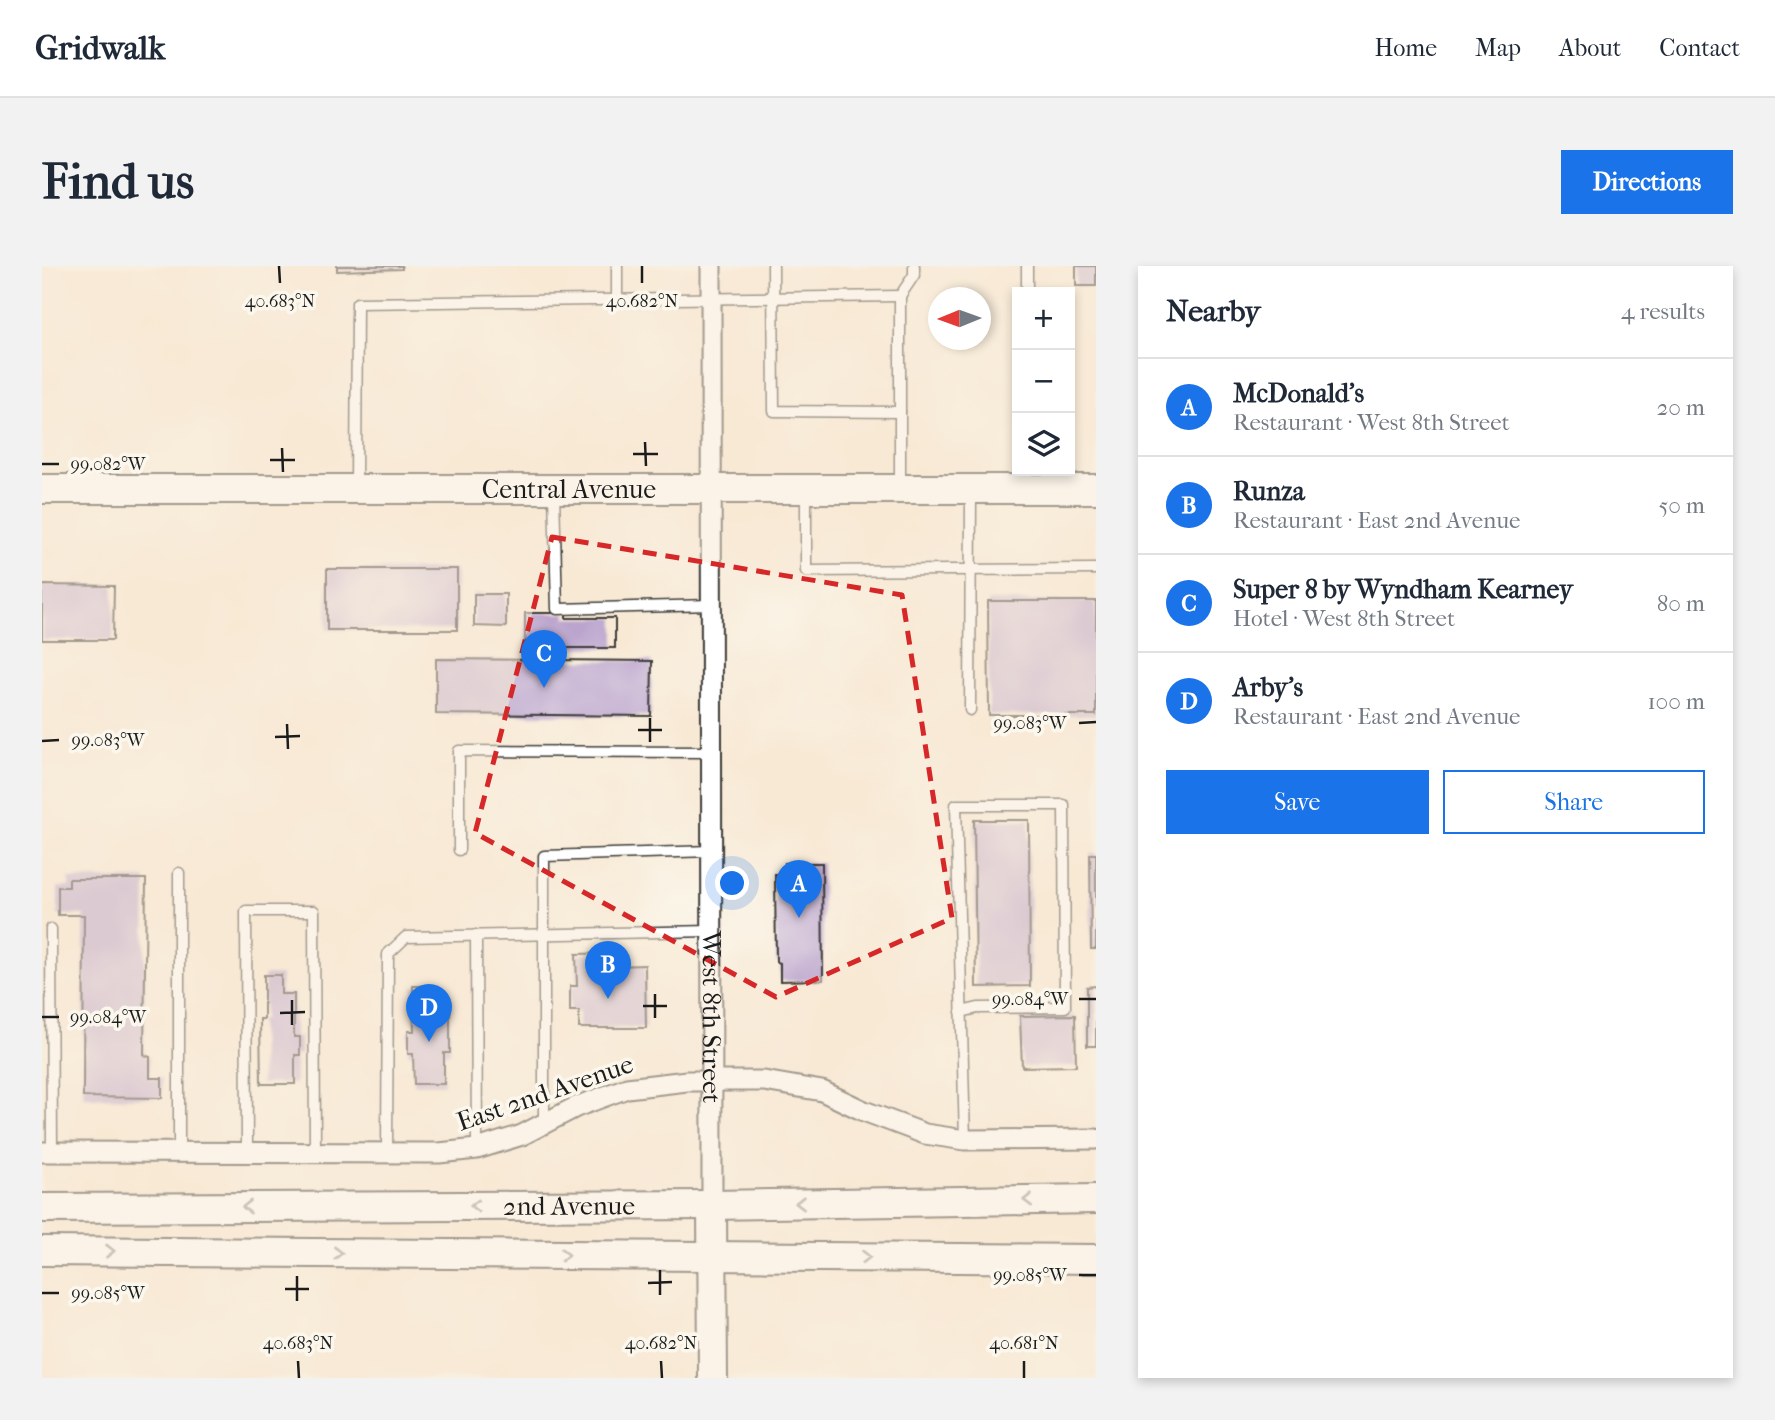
<!DOCTYPE html>
<meta charset="utf-8">
<style>
:root{--surface:#fff;--page:#f2f2f3;--text:#1f2937;--muted:#747a83;--line:#e0e1e3;--accent:#1a73e8}
body{margin:0;font-family:"IM FELL French Canon",serif;background:var(--page);color:var(--text)}
.controls{position:absolute;right:21px;top:21px;display:grid;overflow:hidden;border-radius:0px;box-shadow:0 4px 10px #0003}
.controls button{width:63px;height:63px;display:grid;place-items:center;padding:0;border:0;border-bottom:2px solid var(--line);background:var(--surface);color:var(--text);font:35px sans-serif}
.compass{position:absolute;left:886px;top:21px;width:63px;height:63px;border-radius:50%;background:var(--surface);box-shadow:0 4px 10px #0003;rotate:269deg}
.you{position:absolute;left:691px;top:618px;width:24px;height:24px;margin:-18px;border:5px solid #fff;border-radius:50%;background:#1a73e8;box-shadow:0 0 0 10px #1a73e833}
.badge{display:grid;place-items:center;width:46px;height:46px;border-radius:50%;background:var(--accent);color:#fff;font-size:23px;font-weight:700}
.pin{position:absolute;translate:-50% -58px;filter:drop-shadow(0 2px 4px #0008)}
.pin::after{content:'';position:absolute;top:37px;width:24px;height:21px;background:inherit;clip-path:polygon(0 0,100% 0,50% 100%)}
.list{margin:0;padding:0;list-style:none}
h2{display:flex;justify-content:space-between;align-items:center;height:91px;margin:0;padding:0 28px;font-size:30px}
h2 small{font-size:23px;font-weight:400;color:var(--muted)}
.list li{display:grid;grid-template-columns:46px 1fr auto;gap:21px;align-items:center;box-sizing:border-box;height:98px;padding:0 28px;border-top:2px solid var(--line)}
.list b{display:block;font-size:26px;white-space:nowrap}
.list p{margin:0;font-size:23px;white-space:nowrap;color:var(--muted)}
.list em{font-size:23px;font-style:normal;color:var(--muted)}
.actions{display:flex;gap:14px;padding:21px 28px}
.actions a{flex:1;padding:16px 0;border:2px solid var(--accent);border-radius:0px;text-align:center;font-size:24px;color:var(--accent)}
.actions .main{background:var(--accent);color:#fff}
.icon{flex:none;width:38px;height:38px;fill:none;stroke:currentColor;stroke-width:2;stroke-linecap:round;stroke-linejoin:round}
.map{position:relative;flex:none;width:1054px;height:1112px;overflow:hidden;border-radius:0px}
header{display:flex;align-items:center;gap:42px;box-sizing:border-box;height:98px;padding:0 35px;background:var(--surface);border-bottom:2px solid var(--line)}
header strong{font-size:33px}
nav{display:flex;gap:38px;margin-inline-start:auto;font-size:24px}
.intro{display:flex;align-items:center;justify-content:space-between;box-sizing:border-box;height:168px;padding:0 42px}
h1{margin:0;font-size:49px}
.button{padding:18px 32px;border-radius:0px;background:var(--accent);color:#fff;font-size:24px;font-weight:700}
main{display:flex;gap:42px;padding:0 42px}
aside{flex:1;background:var(--surface);border-radius:0px;box-shadow:0 4px 10px #0003}
.map>svg:first-child{display:block}
</style>
<header>
<strong>Gridwalk</strong>
<nav><a>Home</a><a>Map</a><a>About</a><a>Contact</a></nav>
</header>
<div class="intro"><h1>Find us</h1><a class="button">Directions</a></div>
<main>
<div class="map">
<svg width="1054" height="1112" viewBox="0 0 1054 1112">
<rect width="100%" height="100%" fill="#fbf7ec"/>
<filter id="ink" filterUnits="userSpaceOnUse"><feTurbulence type="fractalNoise" baseFrequency=".0143" numOctaves="2"/><feDisplacementMap in="SourceGraphic" scale="14" xChannelSelector="R" yChannelSelector="G"/><feConvolveMatrix kernelMatrix="1 2 1 2 8 2 1 2 1" color-interpolation-filters="sRGB"/></filter>
<filter id="wash" filterUnits="userSpaceOnUse"><feTurbulence type="fractalNoise" baseFrequency=".00686" numOctaves="4" result="noise"/><feDisplacementMap in="SourceGraphic" scale="28" xChannelSelector="R" yChannelSelector="G"/><feGaussianBlur stdDeviation="1.57" result="paint"/><feColorMatrix in="noise" values="0 0 0 0 0 0 0 0 0 0 0 0 0 0 0 0 0 1.4 0 .05"/><feComposite in="paint" operator="in"/></filter>
<g filter="url(#wash)">
<rect width="100%" height="100%" fill="#f8e9d5"/>
<g id="blocks">
<g fill="#bba5cf">
<polygon points="295,0 360,0 360,3 295,5"/>
<rect x="1034" y="0" width="20" height="20"/>
<rect x="285" y="303" width="130" height="61"/>
<polygon points="0,319 72,320 71,374 0,374"/>
<polygon points="432,328 464,328 464,361 432,360"/>
<polygon points="946,335 1054,335 1054,449 947,449"/>
<polygon points="483,347 524,347 524,352 573,352 573,382 483,382"/>
<polygon points="394,393 610,395 609,450 394,448"/>
<polygon points="932,554 987,554 988,720 934,721"/>
<polygon points="1048,588 1054,588 1054,683 1049,683"/>
<polygon points="743,597 780,597 781,714 738,715 738,697 734,696 733,608 744,608"/>
<polygon points="27,613 104,613 102,789 108,791 108,812 120,812 120,832 41,831 42,649 16,649 16,621 27,621"/>
<polygon points="573,687 573,700 603,699 604,762 537,762 537,745 528,745 528,720 535,720 534,688"/>
<polygon points="222,709 239,709 239,728 252,728 252,771 258,771 258,789 253,789 253,818 219,818 218,753 222,753"/>
<polygon points="371,720 388,720 388,733 408,733 408,787 402,787 402,818 372,818 371,788 366,788 366,765 372,765"/>
<polygon points="1054,720 1054,780 1045,780 1045,721"/>
<polygon points="1033,749 1034,800 980,801 978,750"/>
</g>
</g>
</g>
<g filter="url(#ink)">
<use href="#blocks" fill-opacity="0" stroke="#3d3b38" stroke-width="2"/>
<g fill="none" stroke-linecap="round" stroke-linejoin="round">
<defs>
<g id="lane">
<polyline points="575,0 575,34"/>
<polyline points="731,0 732,145 858,146"/>
<polyline points="985,0 985,26"/>
<polyline points="985,205 985,222"/>
<polyline points="314,222 315,37 858,30"/>
<polyline points="858,222 858,30 872,9 872,0"/>
<polyline points="512,226 515,343 670,339"/>
<polyline points="764,226 764,305 1054,303"/>
<polyline points="928,444 929,224"/>
<polyline points="417,584 417,485 670,486"/>
<polyline points="9,663 10,886"/>
<polyline points="434,669 435,883"/>
<polyline points="919,746 936,742 1023,741 1022,539 914,539 923,874"/>
<polyline points="502,857 502,590 670,585"/>
<polyline points="137,886 137,607"/>
<polyline points="205,886 204,645 272,645 273,886"/>
<polyline points="345,887 346,688 364,671 670,665"/>
</g>
<g id="street">
<path id="s1" d="M669,0L670,939"/>
<polyline points="0,886 397,887 435,883 480,869 534,841 585,822 645,815 722,815 780,825 822,845 883,868 923,874 1054,873"/>
</g>
<g id="secondary">
<path id="s2" d="M0,223H1054"/>
<polyline points="670,939 671,1112"/>
<path id="s3" d="M0,942L670,939L1054,933"/>
<polyline points="0,985 1054,993"/>
</g>
</defs>
<use href="#lane" stroke="#3d3b38" stroke-width="13"/>
<use href="#street" stroke="#3d3b38" stroke-width="23"/>
<use href="#secondary" stroke="#3d3b38" stroke-width="32"/>
<use href="#lane" stroke="#fff" stroke-width="10"/>
<use href="#street" stroke="#fff" stroke-width="19"/>
<use href="#secondary" stroke="#fff" stroke-width="28"/>
</g>
<defs><path id="oneway-chevron" d="M-2-3.5L2.5 0L-2 3.5" fill="none" stroke-width="1.6" stroke-linecap="round" stroke-linejoin="round" transform="scale(1.75)"/></defs>
<g stroke="#999">
<use href="#oneway-chevron" transform="translate(986 934) rotate(179)"/>
<use href="#oneway-chevron" transform="translate(758 937) rotate(179)"/>
<use href="#oneway-chevron" transform="translate(433 940) rotate(180)"/>
<use href="#oneway-chevron" transform="translate(205 941) rotate(180)"/>
<use href="#oneway-chevron" transform="translate(68 985)"/>
<use href="#oneway-chevron" transform="translate(296 987)"/>
<use href="#oneway-chevron" transform="translate(523 989)"/>
<use href="#oneway-chevron" transform="translate(824 991)"/>
</g>
</g>
<path d="M0 0H1054V1112H0ZM510,271L860,329L910,652L734,731L433,567Z" fill="#f8e9d5" fill-opacity=".55" fill-rule="evenodd"/>
<path fill="none" stroke="#d62828" stroke-width="5" stroke-dasharray="14 9" stroke-linejoin="round" d="M510,271L860,329L910,652L734,731L433,567Z"/>
<path fill="none" stroke="#1c1c1c" stroke-width="2.5" d="M237,0L238,17M600,0V17M603,176L604,200M240,182L241,206M591,188H616M228,194H253M0,198H17M608,452V476M1037,457L1054,456M245,458L246,483M596,464H620M233,471L258,470M0,475L17,474M613,728V752M1037,733H1054M250,734V759M601,740H625M238,747L263,746M0,751H17M618,1004V1029M1037,1009H1054M255,1010V1035M606,1017L630,1016M243,1023H267M0,1027H17M256,1095L257,1112M619,1095L620,1112M982,1095V1112"/>
<g text-anchor="middle" dominant-baseline="central" stroke-width="7" stroke-linejoin="round" paint-order="stroke">
<g font-size="26" fill="#1c1c1c" stroke="#fbf7ec">
<text stroke="none"><textPath href="#s2" startOffset="527">Central Avenue</textPath></text>
<text stroke="none"><textPath href="#s1" startOffset="751">West 8th Street</textPath></text>
<text transform="translate(503 827) rotate(-19)">East 2nd Avenue</text>
<text stroke="none"><textPath href="#s3" startOffset="527">2nd Avenue</textPath></text>
</g>
</g>
<g font-size="18" text-anchor="middle" fill="#1c1c1c" stroke="#fbf7ec" stroke-width="7" stroke-linejoin="round" paint-order="stroke">
<text x="238" y="41">40.683°N</text>
<text x="600" y="41">40.682°N</text>
<text x="66" y="204">99.082°W</text>
<text x="988" y="463">99.083°W</text>
<text x="66" y="480">99.083°W</text>
<text x="988" y="739">99.084°W</text>
<text x="66" y="757">99.084°W</text>
<text x="988" y="1015">99.085°W</text>
<text x="66" y="1033">99.085°W</text>
<text x="256" y="1083">40.683°N</text>
<text x="619" y="1083">40.682°N</text>
<text x="982" y="1083">40.681°N</text>
</g>
</svg>
<div class="controls">
<button>+</button>
<button>−</button>
<button><svg class="icon" aria-label="layers" viewBox="0 0 24 24"><path d="M12 4l9 5-9 5-9-5zM3 14l9 5 9-5"/></svg></button>
</div>
<svg class="compass" viewBox="-18 -18 36 36"><path d="M0-13l5 13h-10z" fill="#e53935"/><path d="M0 13l5-13h-10z" fill="#747a83"/></svg>
<div class="you"></div>
<div class="pin badge" style="left:757px;top:652px">A</div>
<div class="pin badge" style="left:566px;top:733px">B</div>
<div class="pin badge" style="left:502px;top:422px">C</div>
<div class="pin badge" style="left:387px;top:776px">D</div>
</div>
<aside>
<h2>Nearby<small>4 results</small></h2>
<ul class="list">
<li><span class="badge">A</span><div><b>McDonald's</b><p>Restaurant · West 8th Street</p></div><em>20 m</em></li>
<li><span class="badge">B</span><div><b>Runza</b><p>Restaurant · East 2nd Avenue</p></div><em>50 m</em></li>
<li><span class="badge">C</span><div><b>Super 8 by Wyndham Kearney</b><p>Hotel · West 8th Street</p></div><em>80 m</em></li>
<li><span class="badge">D</span><div><b>Arby's</b><p>Restaurant · East 2nd Avenue</p></div><em>100 m</em></li>
</ul>
<div class="actions"><a class="main">Save</a><a>Share</a></div>
</aside>
</main>
